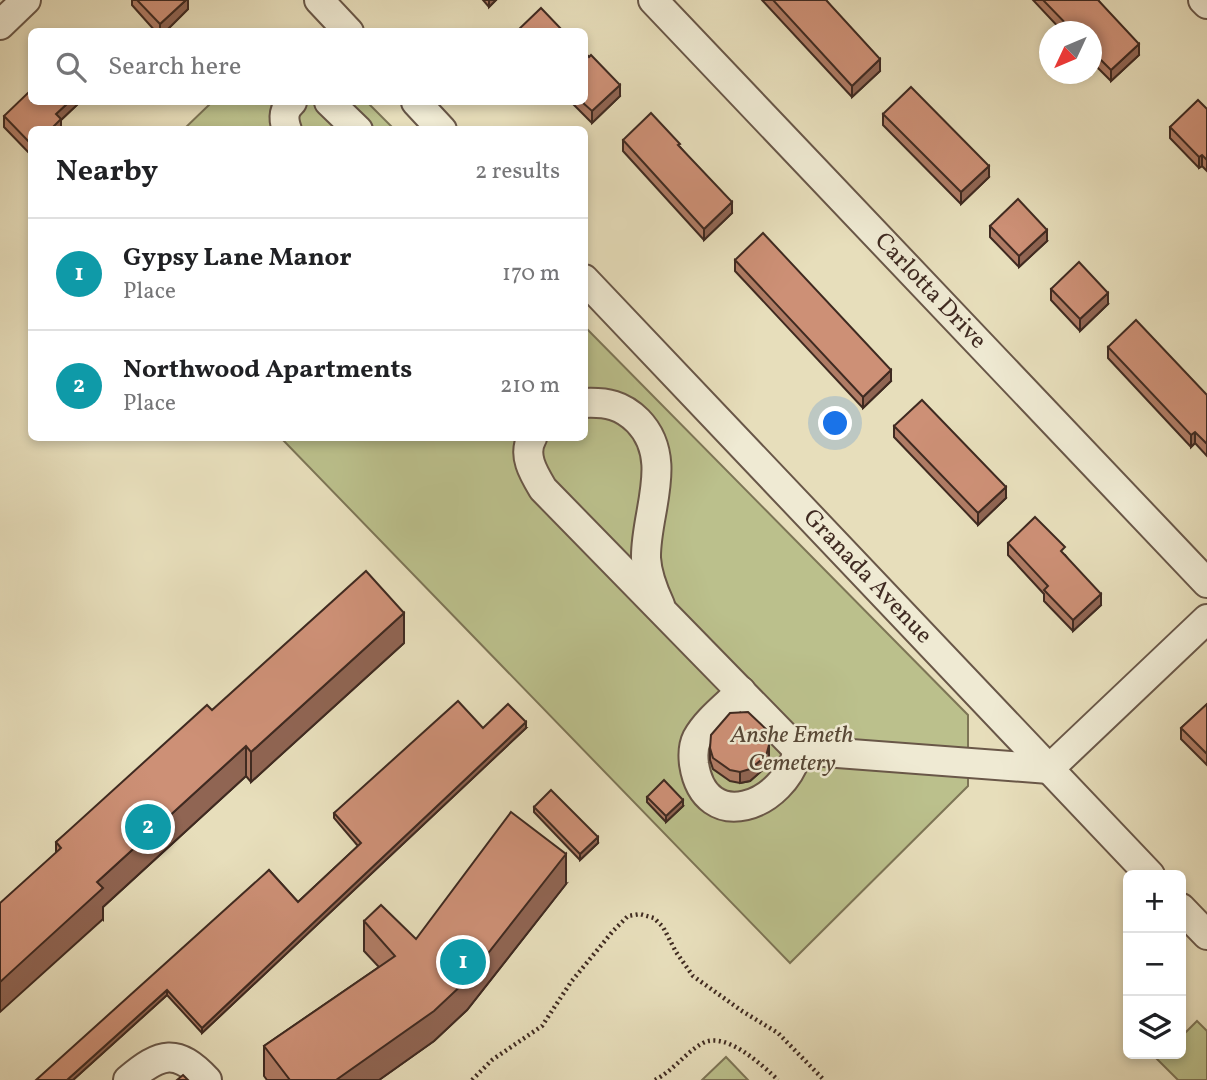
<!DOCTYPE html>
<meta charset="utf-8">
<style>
:root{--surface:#fff;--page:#f2f2f2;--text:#202124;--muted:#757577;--line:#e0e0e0;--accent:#8f2418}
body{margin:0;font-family:Vollkorn,serif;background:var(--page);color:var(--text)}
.controls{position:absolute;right:21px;bottom:21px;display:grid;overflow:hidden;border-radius:10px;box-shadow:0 4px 10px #0003}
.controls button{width:63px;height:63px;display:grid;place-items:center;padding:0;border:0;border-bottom:2px solid var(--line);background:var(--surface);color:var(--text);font:35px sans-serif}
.compass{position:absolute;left:1039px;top:21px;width:63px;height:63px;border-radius:50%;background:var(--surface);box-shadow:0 4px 10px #0003;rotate:226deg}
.you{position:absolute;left:836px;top:424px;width:24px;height:24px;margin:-18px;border:5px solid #fff;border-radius:50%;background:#1a73e8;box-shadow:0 0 0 10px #1a73e833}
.badge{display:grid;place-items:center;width:46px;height:46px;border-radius:50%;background:var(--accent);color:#fff;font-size:23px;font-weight:700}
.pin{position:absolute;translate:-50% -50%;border:4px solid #fff;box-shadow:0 2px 7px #0006}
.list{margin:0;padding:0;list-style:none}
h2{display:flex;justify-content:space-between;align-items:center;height:91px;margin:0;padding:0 28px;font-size:30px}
h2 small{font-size:23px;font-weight:400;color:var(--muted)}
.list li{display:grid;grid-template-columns:46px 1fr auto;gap:21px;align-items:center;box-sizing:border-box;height:112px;padding:0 28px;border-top:2px solid var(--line)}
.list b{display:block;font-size:26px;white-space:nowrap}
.list p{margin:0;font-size:23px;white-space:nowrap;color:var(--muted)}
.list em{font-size:23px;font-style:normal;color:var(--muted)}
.icon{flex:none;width:38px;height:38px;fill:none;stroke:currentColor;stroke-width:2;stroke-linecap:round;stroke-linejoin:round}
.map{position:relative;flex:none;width:1207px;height:1080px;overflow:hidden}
.search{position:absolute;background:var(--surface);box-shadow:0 4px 10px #0003;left:28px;top:28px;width:560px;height:77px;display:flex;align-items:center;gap:18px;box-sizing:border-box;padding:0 24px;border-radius:10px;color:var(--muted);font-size:26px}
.panel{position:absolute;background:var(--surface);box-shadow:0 4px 10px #0003;left:28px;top:126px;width:560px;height:315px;border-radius:10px}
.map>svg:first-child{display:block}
</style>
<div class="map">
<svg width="1207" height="1080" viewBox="0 0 1207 1080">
<rect width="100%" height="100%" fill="#e7debb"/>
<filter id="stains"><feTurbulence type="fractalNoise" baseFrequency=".00286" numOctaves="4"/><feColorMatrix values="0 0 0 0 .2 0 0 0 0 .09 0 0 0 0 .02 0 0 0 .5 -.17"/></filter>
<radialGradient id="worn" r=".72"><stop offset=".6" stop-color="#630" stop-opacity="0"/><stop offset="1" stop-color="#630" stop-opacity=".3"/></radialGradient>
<g fill="#bbc08c" stroke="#7d7556" stroke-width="2">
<polygon points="212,102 367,102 394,129 183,130"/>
<polygon points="585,327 968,715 968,786 790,963 281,438 584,438"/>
<polygon points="1197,1021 1207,1031 1207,1080 1178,1080 1157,1059 1163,1054 1181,1054 1181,1037"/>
<polygon points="726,1057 748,1080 702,1080"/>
</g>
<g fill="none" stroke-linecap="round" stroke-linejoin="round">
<defs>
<g id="minor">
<polyline points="319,0 349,32"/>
<path id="s1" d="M653,0L1207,583"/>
<polyline points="1203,0 1207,4"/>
<polyline points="0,25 26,0"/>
<polyline points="329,102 358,130"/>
<polyline points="416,102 442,130"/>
<path d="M287,130C283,119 283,110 292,102"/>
<path id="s2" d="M584,279L1150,875"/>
<path d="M584,403C607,402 622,405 638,421C675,459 645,513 646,558C647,575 653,590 660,605"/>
<path d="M532,438C522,455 534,474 543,489L798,750L1049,769L1207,619"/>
<path d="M741,691C726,706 707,720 697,738C693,746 693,756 694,764C705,836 785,807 798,750"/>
<polyline points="1181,908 1207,935"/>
<path d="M128,1080C161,1052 177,1048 207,1080"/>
</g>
</defs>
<use href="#minor" stroke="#695748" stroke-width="32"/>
<g stroke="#3f2a21" stroke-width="4.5" stroke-dasharray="2 3.5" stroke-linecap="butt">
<polyline points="472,1080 492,1060 542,1026 571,982 613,931 628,916 640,914 654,918 663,927 676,952 693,976 742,1011 778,1033 824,1080"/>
<path d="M655,1080C673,1071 686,1052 703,1043C726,1031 762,1065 778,1080"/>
</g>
<use href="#minor" stroke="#efead3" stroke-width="28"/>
</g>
<g fill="#b07c65" stroke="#3f2a21" stroke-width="2">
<polygon points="132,0 188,0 188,9 165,32 156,32 132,5"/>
<polygon points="483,0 496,0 489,7"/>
<polygon points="762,0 826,0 880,71 852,97"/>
<polygon points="1033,0 1098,0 1139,55 1111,81 1091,61 1091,32 1063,32"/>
<polygon points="589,57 620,96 592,123 571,102 584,102"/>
<polygon points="32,102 80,102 61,120 61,130 32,130 32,156 4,127 4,116"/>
<polygon points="1207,109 1207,171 1202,166 1199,168 1170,138 1170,127"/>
<polygon points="883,114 989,177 961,204 883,125"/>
<polygon points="623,140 680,147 732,213 704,240 623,151"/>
<polygon points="990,226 1047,241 1019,267 990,237"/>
<polygon points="735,260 891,381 863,408 735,271"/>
<polygon points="1051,289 1108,304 1080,331 1051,300"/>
<polygon points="1108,347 1207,395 1207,456 1195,443 1191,447 1108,358"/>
<polygon points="894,426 1006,498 978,525 894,437"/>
<polygon points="1008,543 1065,555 1101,605 1073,631 1044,601 1044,594 1008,555"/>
<polygon points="404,643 251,782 246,776 103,907 103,919 56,852 56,842 212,710"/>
<polygon points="1207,704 1207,765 1181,739 1181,728"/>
<polygon points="483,728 526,728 202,1033 167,995 73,1080 269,870 298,902 358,846 334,818 334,813"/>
<polygon points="710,748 769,757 766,767 750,781 740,783 730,781 713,769 710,760"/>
<polygon points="647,797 683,806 666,822 647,802"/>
<polygon points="534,807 598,843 580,860 534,812"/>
<polygon points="566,884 467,1010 434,1041 379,1080 267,1080 264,1076 264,1046 379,967 364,951 364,921 416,939"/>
</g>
<g fill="#906553" stroke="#3f2a21" stroke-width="2">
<polygon points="186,0 188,0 188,9 165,32 160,32 160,24"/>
<polygon points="489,0 496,0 489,7"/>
<polygon points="1139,44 1139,55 1111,81 1111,70"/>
<polygon points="880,59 880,71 852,97 852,86"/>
<polygon points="620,85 620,96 592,123 592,111"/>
<polygon points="69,102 80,102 61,120 61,130 50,130 56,114"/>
<polygon points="1202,155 1202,166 1199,168 1199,157"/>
<polygon points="989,166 989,177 961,204 961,192"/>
<polygon points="732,202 732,213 704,240 704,229"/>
<polygon points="1047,230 1047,241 1019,267 1019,256"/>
<polygon points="1108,293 1108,304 1080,331 1080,319"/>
<polygon points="891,370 891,381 863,408 863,397"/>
<polygon points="1195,432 1195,443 1191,447 1191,435"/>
<polygon points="1006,487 1006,498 978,525 978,513"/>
<polygon points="1101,594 1101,605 1073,631 1073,620"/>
<polygon points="404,613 404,643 251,782 251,752"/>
<polygon points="526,722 526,728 202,1033 202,1028"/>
<polygon points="769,745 769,757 766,767 750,781 740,783 740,772"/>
<polygon points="246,746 246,776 103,907 103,919 0,1012 0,982 97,882"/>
<polygon points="683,800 683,806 666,822 666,816"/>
<polygon points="598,837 598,843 580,860 580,854"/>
<polygon points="566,854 566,884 467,1010 434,1041 379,1080 336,1080"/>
<polygon points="167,990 167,995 73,1080 67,1080"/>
</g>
<g fill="#cd9076" stroke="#3f2a21" stroke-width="2">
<polygon points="137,0 186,0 160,24"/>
<polygon points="773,0 826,0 880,59 852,86"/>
<polygon points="1043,0 1098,0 1139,44 1111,70 1091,50 1091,32 1074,32"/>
<polygon points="541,8 564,32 516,32"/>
<polygon points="584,52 589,57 591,55 620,85 592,111 582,102 584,102"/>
<polygon points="911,87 989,166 961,192 883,114"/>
<polygon points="32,89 32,102 69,102 56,114 61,119 50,130 32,130 32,145 4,116"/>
<polygon points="1198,100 1207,109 1207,160 1202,155 1199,157 1170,127"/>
<polygon points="651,113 680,144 678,145 732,202 704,229 623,140"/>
<polygon points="1018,199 1047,230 1019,256 990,226"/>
<polygon points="763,233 891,370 863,397 735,260"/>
<polygon points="1079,262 1108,293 1080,319 1051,289"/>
<polygon points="1136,320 1207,395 1207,444 1195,432 1191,435 1108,347"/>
<polygon points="922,400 1006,487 978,513 894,426"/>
<polygon points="1035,517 1065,547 1061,551 1101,594 1073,620 1044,590 1048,586 1008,543"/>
<polygon points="366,571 404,613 251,752 246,746 97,882 103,888 0,982 0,903 61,848 56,842 207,705 212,710"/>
<polygon points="458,701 483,728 508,704 526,722 202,1028 167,990 67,1080 36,1080 269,870 298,902 361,843 334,813"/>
<polygon points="1207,704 1207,754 1181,728"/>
<polygon points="748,712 767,730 769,745 766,756 750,769 740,772 730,770 713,758 710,748 711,735 730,713"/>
<polygon points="664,780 683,800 666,816 647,797"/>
<polygon points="551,790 598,837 580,854 534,807"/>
<polygon points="511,812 566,854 467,980 434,1011 336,1080 290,1080 264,1046 395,956 364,921 381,905 416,939"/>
<polygon points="183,1075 188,1080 177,1080"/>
</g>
<g text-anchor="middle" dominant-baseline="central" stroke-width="5" stroke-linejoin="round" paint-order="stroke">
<g font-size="24" fill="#3f2a21" stroke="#efead3">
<text stroke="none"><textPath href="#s1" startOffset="402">Carlotta Drive</textPath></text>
<text stroke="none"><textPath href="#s2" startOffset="411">Granada Avenue</textPath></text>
</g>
<g font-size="24" font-style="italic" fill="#584836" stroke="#efead3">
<text x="792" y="736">Anshe Emeth<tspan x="792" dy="28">Cemetery</tspan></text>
</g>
</g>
<rect width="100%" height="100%" filter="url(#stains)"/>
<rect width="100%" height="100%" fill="url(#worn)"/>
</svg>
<div class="controls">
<button>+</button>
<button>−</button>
<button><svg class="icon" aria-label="layers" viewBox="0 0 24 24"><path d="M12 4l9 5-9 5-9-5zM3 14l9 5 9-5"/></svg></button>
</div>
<svg class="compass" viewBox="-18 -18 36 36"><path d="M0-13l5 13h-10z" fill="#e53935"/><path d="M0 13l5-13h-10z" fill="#757577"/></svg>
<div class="you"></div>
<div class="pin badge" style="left:463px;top:962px;background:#0f9aa8">1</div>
<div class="pin badge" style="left:148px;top:827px;background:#0f9aa8">2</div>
<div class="search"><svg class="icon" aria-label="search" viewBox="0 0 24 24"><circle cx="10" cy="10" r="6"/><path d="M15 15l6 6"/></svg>Search here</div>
<section class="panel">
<h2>Nearby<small>2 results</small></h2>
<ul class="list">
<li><span class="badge" style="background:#0f9aa8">1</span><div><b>Gypsy Lane Manor</b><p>Place</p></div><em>170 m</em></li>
<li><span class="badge" style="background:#0f9aa8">2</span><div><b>Northwood Apartments</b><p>Place</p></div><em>210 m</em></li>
</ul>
</section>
</div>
